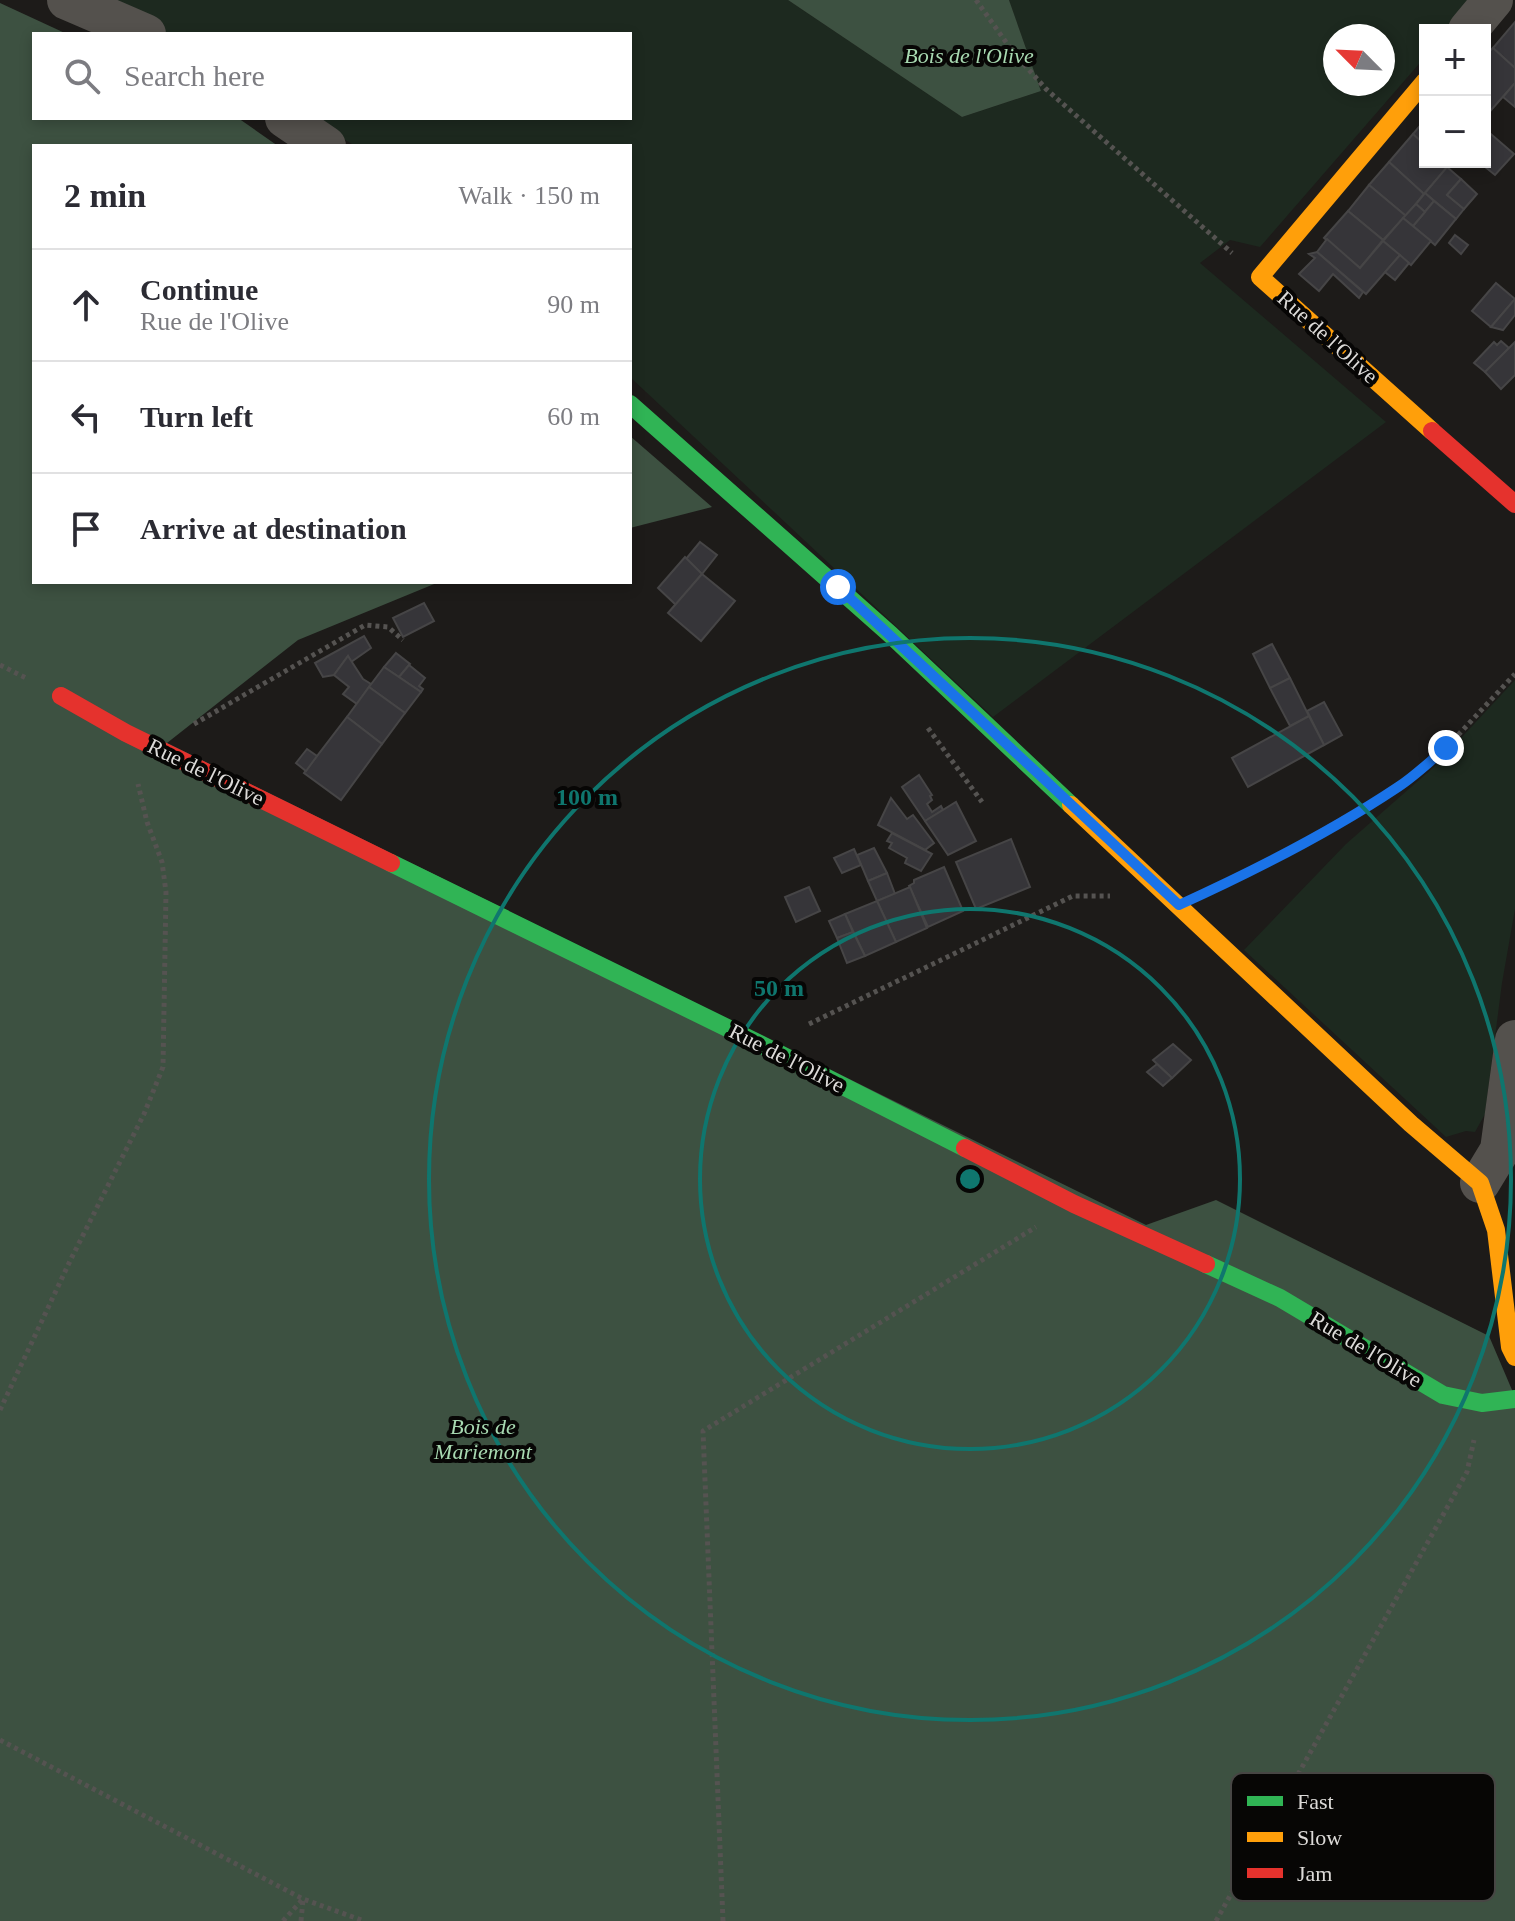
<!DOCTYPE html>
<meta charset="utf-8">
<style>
:root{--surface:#fff;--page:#f2f2f3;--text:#2b2b33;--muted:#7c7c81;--line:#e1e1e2}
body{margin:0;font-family:Georgia,serif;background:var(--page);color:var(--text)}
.controls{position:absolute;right:24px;top:24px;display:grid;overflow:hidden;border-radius:0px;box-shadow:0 4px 12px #0003}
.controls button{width:72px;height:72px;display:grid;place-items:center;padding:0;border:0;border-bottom:2px solid var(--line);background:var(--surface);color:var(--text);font:40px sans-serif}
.compass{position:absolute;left:1323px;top:24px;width:72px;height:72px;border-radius:50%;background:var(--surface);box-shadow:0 4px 12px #0003;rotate:294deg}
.stop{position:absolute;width:24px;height:24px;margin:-18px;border:6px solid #1a73e8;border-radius:50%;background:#fff}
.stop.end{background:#1a73e8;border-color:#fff;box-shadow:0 2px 8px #0008}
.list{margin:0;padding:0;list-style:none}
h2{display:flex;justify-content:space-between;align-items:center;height:104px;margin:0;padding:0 32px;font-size:34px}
h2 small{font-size:26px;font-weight:400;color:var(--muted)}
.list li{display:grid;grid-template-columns:52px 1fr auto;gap:24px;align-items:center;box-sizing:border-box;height:112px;padding:0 32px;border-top:2px solid var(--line)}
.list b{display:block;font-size:30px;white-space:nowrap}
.list p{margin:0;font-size:26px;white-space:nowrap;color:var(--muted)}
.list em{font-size:26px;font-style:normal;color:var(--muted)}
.icon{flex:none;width:44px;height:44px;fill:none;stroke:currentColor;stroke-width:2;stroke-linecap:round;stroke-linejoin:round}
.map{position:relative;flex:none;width:1515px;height:1921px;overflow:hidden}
.search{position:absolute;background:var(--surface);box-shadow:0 4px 12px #0003;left:32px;top:32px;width:600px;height:88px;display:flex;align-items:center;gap:20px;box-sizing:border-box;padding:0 28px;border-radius:0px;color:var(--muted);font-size:30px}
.panel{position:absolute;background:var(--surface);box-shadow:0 4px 12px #0003;left:32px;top:144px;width:600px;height:440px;border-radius:0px}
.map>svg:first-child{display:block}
</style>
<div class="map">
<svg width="1515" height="1921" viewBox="0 0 1515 1921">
<rect width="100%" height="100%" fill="#1d1b19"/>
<g fill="#1d291f" fill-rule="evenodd">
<path d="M89,0H788L962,117L1041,91L1009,0H1473L1448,30H1425V57L1260,247L1230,240L1200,263L1386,422L993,717L630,377V146H355L310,118H630V34H161ZM1335,36H1383V84H1335Z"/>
<polygon points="1515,680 1515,909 1502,983 1485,1114 1475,1132 1466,1131 1446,1137 1244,950 1346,844 1434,767"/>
</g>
<g fill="#3d5141">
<polygon points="788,0 1009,0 1041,91 962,117"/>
<polygon points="0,3 67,34 34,34 34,118 238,118 278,146 34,146 34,582 439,582 298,640 167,743 1146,1225 1216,1200 1489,1336 1515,1397 1515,1921 0,1921"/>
<polygon points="630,436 712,507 630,528"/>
</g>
<g fill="#363539" stroke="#464546" stroke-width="2">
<polygon points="1515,22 1515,68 1493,48"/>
<polygon points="1493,48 1515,68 1515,83 1485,117 1485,56"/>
<polygon points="1515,83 1515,107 1503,97"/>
<polygon points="1425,120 1425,145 1413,134"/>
<polygon points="1485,129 1514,154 1495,175 1479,162 1485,162"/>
<polygon points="1413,134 1425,145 1425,162 1445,162 1449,166 1424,194 1389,162"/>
<polygon points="1389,162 1424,194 1406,216 1369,185"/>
<polygon points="1447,167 1461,179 1447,195 1464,209 1456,219 1425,193"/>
<polygon points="1461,179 1477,194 1464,209 1447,195"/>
<polygon points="1369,185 1406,216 1383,240 1348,211"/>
<polygon points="1425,193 1434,201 1425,212 1416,204"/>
<polygon points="1434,201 1456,219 1435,245 1413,226"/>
<polygon points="1416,204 1425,212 1413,226 1403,218"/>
<polygon points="1348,211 1383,240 1360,268 1324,238"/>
<polygon points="1403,218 1431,241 1411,265 1383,241"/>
<polygon points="1455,235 1468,245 1461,254 1449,243"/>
<polygon points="1327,239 1360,268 1383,241 1400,255 1366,294 1317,252"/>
<polygon points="1317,252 1363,292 1359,298 1333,274 1319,291 1299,274 1315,258 1309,254"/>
<polygon points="1400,255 1409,263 1395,280 1385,272"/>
<polygon points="1496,283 1515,299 1491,327 1472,311"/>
<polygon points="1515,299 1515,315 1503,330 1491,327"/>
<polygon points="1501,341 1509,348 1485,372 1474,363 1494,342 1497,345"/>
<polygon points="1515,342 1515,375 1501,389 1485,372"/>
<polygon points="700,542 717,555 702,574 686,559"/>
<polygon points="685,557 702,574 676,605 658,588"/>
<polygon points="702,574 735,601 701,641 668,613"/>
<polygon points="424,603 434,621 403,637 393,618"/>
<polygon points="364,636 371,648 351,662 348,656 334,675 323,677 315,663"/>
<polygon points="1272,644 1290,678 1270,688 1253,654"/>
<polygon points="396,653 410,664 399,677 384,667"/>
<polygon points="348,656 363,679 371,684 357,704 343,694 349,687 334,675"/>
<polygon points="409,665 425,678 419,686 423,689 421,692 399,677"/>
<polygon points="384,667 421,692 405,713 369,687"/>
<polygon points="1290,678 1309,716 1290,726 1270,688"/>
<polygon points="369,687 405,713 382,744 347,717"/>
<polygon points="1324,702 1342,735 1324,745 1307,711"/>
<polygon points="1309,716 1324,745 1248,787 1232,758"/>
<polygon points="347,717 382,744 341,800 304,773"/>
<polygon points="307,749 317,756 306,771 296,763"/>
<polygon points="919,775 932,795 930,796 932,800 927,804 932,812 941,806 943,810 925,821 902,787"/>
<polygon points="891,798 907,819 913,815 934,843 925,850 878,825"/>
<polygon points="956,802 976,841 948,855 925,821"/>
<polygon points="892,833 932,854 921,871 905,863 907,858 889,848 892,843 887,841"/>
<polygon points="1011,839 1030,887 976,909 956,862"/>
<polygon points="874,848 887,873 868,881 857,855"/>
<polygon points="854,849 861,865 842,873 834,858"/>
<polygon points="944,867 963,911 928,927 909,886 914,883 914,880"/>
<polygon points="887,873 895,894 877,901 868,881"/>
<polygon points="809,887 820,911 796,922 785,897"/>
<polygon points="910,887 927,928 896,942 877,901"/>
<polygon points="877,901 896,942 865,956 845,914"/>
<polygon points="845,914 853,932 837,938 829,921"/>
<polygon points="853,932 865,956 847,963 837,938"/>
<polygon points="1173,1044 1191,1060 1172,1078 1153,1060"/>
<polygon points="1157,1064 1172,1078 1163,1086 1147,1072"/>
</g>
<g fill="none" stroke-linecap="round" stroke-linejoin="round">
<g stroke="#555351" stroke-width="5" stroke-dasharray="4 4" stroke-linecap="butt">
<polyline points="976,0 1013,52 1046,89 1232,253"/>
<polyline points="0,665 28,679"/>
<polyline points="194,724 365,625 388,627 403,640"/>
<polyline points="928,728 982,802"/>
<polyline points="1216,888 1251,872 1400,786 1446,748 1515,674"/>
<polyline points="809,1024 1073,896 1110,896"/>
<polyline points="0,1410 70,1261 144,1114 163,1067 166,892 162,862 147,822 138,784"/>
<polyline points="0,1740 303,1899 364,1921"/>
<polyline points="283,1921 303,1899"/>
<polyline points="301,1921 303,1900"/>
<polyline points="723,1921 703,1431 1036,1227"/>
<polyline points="1216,1921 1467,1472 1474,1440"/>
</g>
<g stroke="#54514d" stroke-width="40">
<polyline points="67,0 146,34"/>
<polyline points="1468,30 1493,0"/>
<polyline points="285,118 326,146"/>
<polyline points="1480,1183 1500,1150 1515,1040"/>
</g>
<g stroke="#30b455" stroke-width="18">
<polyline points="630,404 891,635 1071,805"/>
<polyline points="391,863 766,1047 965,1148"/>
<polyline points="1206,1264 1280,1298 1443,1395 1482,1403 1515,1399"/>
</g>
<g stroke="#ff9f0a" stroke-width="18">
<polyline points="1425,81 1260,277 1432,431"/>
<polyline points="1071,805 1411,1124 1480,1183 1496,1230 1510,1347 1515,1357"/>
</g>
<g stroke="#e5322d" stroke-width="18">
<polyline points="1432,431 1515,504"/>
<polyline points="61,696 126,733 391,863"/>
<polyline points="965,1148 1074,1204 1206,1264"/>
</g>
</g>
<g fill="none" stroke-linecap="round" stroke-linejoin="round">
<path stroke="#1a73e8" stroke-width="10" d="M838,587L1179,905C1254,871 1329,833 1398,787C1415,776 1430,761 1446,748"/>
</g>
<g fill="none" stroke="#0f766e" stroke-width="4">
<circle cx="970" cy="1179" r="270"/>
<circle cx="970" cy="1179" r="541"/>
</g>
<g text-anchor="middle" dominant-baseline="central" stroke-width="8" stroke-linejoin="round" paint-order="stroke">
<g font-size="22" font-style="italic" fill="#a8d9b1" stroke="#070605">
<text x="969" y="55">Bois de l'Olive</text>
<text x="483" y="1426">Bois de<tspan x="483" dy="25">Mariemont</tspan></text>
</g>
<g font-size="22" fill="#dcdad8" stroke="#070605">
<text transform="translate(1328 337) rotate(42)">Rue de l'Olive</text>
<text transform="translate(206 772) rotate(26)">Rue de l'Olive</text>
<text transform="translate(787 1058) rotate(27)">Rue de l'Olive</text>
<text transform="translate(1366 1349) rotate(31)">Rue de l'Olive</text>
</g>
</g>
<rect x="1231" y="1773" width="264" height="128" rx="12" fill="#070605" stroke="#474644" stroke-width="2"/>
<rect x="1247" y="1796" width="36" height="10" fill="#30b455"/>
<rect x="1247" y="1832" width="36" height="10" fill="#ff9f0a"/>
<rect x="1247" y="1868" width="36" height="10" fill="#e5322d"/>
<g font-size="22" fill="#dcdad8">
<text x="1297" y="1809">Fast</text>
<text x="1297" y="1845">Slow</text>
<text x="1297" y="1881">Jam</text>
</g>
<circle cx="970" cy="1179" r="12" fill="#0f766e" stroke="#070605" stroke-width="4"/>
<g font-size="24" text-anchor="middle" font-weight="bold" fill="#0f766e" stroke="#070605" stroke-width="8" stroke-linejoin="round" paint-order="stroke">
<text x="587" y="805">100 m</text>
<text x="779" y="996">50 m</text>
</g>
</svg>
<div class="controls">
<button>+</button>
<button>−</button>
</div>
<svg class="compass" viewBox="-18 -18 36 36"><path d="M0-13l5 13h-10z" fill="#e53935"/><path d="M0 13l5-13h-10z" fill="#7c7c81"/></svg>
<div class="stop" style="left:838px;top:587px"></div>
<div class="stop end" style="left:1446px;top:748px"></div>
<div class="search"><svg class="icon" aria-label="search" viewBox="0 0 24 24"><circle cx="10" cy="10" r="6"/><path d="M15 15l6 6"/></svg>Search here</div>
<section class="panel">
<h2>2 min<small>Walk · 150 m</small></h2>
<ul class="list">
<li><svg class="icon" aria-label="ahead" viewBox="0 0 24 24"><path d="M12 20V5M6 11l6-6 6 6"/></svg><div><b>Continue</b><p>Rue de l'Olive</p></div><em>90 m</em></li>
<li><svg class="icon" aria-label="left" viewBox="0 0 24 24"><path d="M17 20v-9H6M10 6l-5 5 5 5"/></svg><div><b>Turn left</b></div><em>60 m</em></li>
<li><svg class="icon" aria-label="arrive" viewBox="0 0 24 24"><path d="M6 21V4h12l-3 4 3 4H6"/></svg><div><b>Arrive at destination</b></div></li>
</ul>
</section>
</div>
